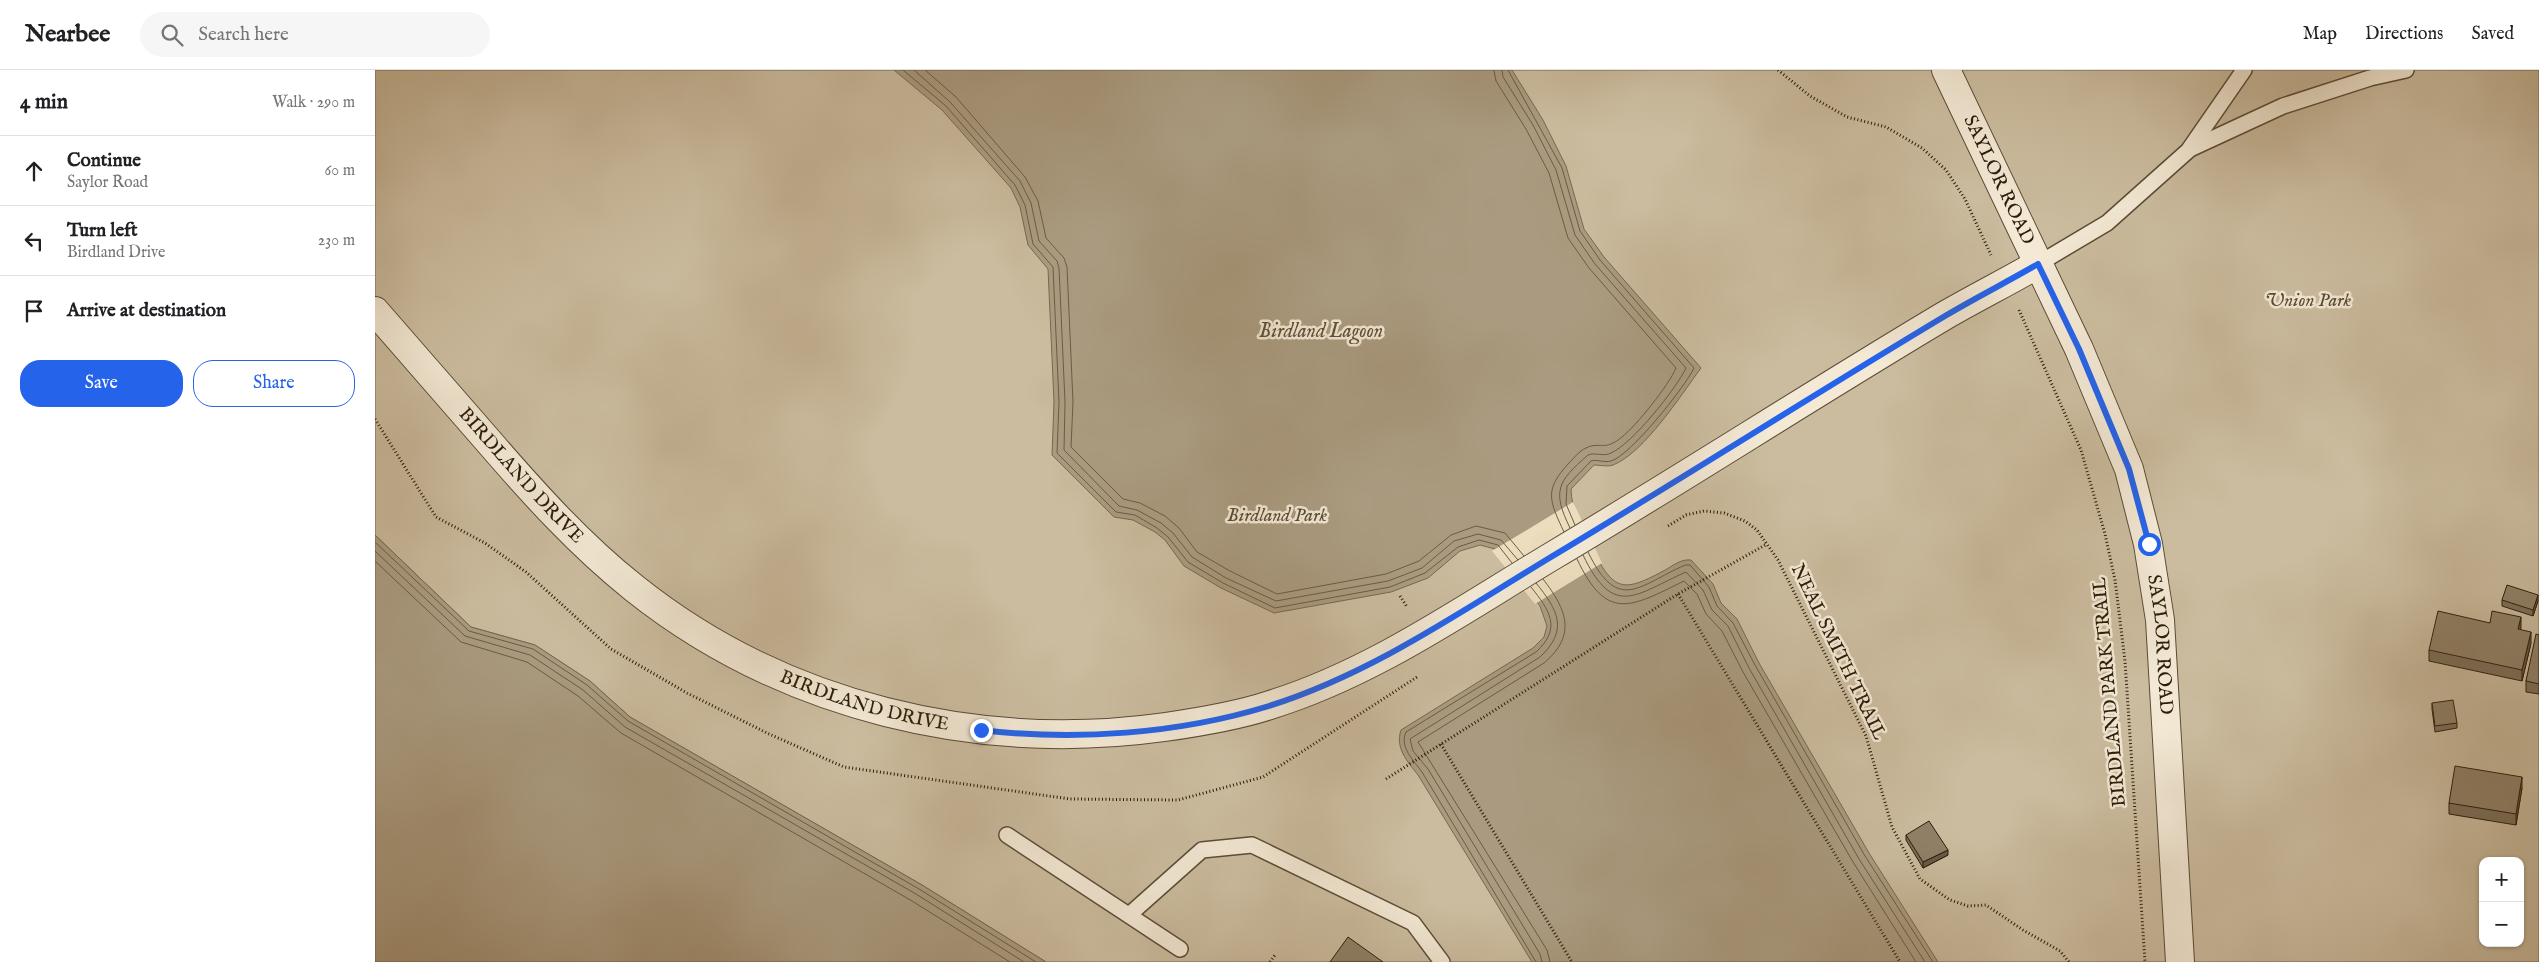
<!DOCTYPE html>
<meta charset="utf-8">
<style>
:root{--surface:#fff;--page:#f6f6f6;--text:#202124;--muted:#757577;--line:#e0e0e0;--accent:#2563eb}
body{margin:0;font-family:"IM FELL English",serif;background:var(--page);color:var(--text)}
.controls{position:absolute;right:15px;bottom:15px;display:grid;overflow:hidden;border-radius:10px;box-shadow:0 1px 4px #0004}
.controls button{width:45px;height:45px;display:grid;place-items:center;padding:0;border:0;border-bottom:1px solid var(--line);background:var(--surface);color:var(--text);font:25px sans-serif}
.stop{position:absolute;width:15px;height:15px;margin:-11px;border:4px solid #2563eb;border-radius:50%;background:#fff}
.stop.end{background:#2563eb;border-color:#fff;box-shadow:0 1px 5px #0008}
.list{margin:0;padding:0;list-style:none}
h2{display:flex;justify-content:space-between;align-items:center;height:65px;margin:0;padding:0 20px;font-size:21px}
h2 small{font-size:16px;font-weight:400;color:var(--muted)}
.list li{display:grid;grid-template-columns:32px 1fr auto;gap:15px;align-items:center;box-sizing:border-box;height:70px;padding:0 20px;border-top:1px solid var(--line)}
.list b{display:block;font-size:19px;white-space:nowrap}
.list p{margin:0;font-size:16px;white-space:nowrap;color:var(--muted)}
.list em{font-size:16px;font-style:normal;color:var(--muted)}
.actions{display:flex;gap:10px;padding:15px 20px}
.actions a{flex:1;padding:11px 0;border:1px solid var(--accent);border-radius:20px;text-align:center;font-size:18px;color:var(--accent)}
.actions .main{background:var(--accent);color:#fff}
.icon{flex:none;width:28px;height:28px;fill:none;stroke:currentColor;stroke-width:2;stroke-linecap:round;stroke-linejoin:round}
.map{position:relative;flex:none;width:2164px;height:892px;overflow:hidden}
header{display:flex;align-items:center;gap:30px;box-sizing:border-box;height:70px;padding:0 25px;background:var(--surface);border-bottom:1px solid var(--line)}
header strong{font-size:24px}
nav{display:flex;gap:28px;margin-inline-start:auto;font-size:18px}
.search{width:350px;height:45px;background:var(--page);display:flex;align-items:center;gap:12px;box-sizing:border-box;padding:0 18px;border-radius:28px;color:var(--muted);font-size:19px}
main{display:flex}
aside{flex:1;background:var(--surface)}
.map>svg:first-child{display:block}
</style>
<header>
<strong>Nearbee</strong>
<div class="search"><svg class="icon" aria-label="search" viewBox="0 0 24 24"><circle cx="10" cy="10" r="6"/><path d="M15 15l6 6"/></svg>Search here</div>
<nav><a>Map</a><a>Directions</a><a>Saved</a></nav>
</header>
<main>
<aside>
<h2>4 min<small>Walk · 290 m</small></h2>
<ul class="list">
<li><svg class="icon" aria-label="ahead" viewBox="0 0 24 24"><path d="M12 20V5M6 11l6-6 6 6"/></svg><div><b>Continue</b><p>Saylor Road</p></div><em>60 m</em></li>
<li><svg class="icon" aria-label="left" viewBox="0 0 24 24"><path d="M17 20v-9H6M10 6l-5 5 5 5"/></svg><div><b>Turn left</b><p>Birdland Drive</p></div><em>230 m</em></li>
<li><svg class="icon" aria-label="arrive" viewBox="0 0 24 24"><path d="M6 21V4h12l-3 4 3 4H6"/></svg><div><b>Arrive at destination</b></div></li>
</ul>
<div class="actions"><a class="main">Save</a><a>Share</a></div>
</aside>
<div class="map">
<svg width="2164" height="892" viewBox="0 0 2164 892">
<rect width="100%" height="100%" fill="#ecddbe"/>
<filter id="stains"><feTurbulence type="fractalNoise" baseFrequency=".004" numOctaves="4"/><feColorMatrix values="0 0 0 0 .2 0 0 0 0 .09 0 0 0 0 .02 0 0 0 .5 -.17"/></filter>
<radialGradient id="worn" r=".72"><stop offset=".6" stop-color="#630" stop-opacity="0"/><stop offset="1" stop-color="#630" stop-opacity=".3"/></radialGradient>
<path fill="#cbbc9f" stroke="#7b6c54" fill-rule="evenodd" d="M0,0H2164V892H671L547,815L255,647L215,611L160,575L96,557L0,465ZM2108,791H2145V873H2108Z"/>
<g fill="#aa9b80" stroke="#776850">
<path d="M519,0H1137L1168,50L1191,96L1209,159L1229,187L1326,298C1306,325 1269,383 1238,395C1233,397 1224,395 1219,395L1196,419C1196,440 1208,458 1216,476C1239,523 1248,523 1292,499C1300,494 1307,489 1316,490L1338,514L1346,533L1362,549L1384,593L1494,783L1563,892H1157L1043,705C1032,691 1020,678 1026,660L1158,578L1169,567L1172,556L1165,536L1120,479L1105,475L1085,481L1053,508L1016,522L899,543L846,518L809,496L790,470L780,462L758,450L739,447L677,385L679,332L673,199L653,175L645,137L636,118L567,40Z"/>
<polygon points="0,465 96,557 160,575 215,611 255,647 547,815 671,892 0,892"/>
</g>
<polygon fill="#ecddbe" points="1198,432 1227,493 1160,534 1117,481"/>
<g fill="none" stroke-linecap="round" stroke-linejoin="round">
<g stroke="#6a5c44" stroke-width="1">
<polyline points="528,0 571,36 640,115 650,135 658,174 678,197 684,332 682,383 741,442 760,445 782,458 793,467 813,492 848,513 900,538 1015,517 1050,503 1083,477 1104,470 1123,475 1137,493"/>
<polyline points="539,0 575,32 645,111 656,133 664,171 682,191 684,198 690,332 689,380 744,436 762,440 786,453 798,463 817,487 851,508 901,531 1013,511 1047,498 1079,471 1103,464 1126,470 1143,490"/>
<polyline points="550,0 581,27 650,107 663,131 671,168 689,188 692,197 698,332 696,377 748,429 765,433 790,446 804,458 822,482 855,501 902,524 1011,504 1044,491 1076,465 1101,456 1130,463 1149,486"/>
<path d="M1119,0L1121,11L1151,59L1174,103L1193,168L1214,198L1301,298C1294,315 1261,356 1247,367C1229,382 1225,371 1211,378C1204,381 1199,388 1194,393C1169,420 1174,430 1189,462"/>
<path d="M1127,0L1128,7L1158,55L1181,100L1200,165L1220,194L1311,298C1301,319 1257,374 1236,383C1229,387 1220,382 1213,385C1182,412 1177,421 1195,458"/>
<path d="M1133,0L1187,98L1205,161L1225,190L1319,298C1310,317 1255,386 1236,391C1229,393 1222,389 1216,391L1192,416L1191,434L1200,455"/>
<polyline points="0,472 94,561 158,579 212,615 253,651 544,819 661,892"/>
<polyline points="0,481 90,566 155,585 208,620 250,657 541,824 649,892"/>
<path d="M1213,482C1243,544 1263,516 1310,495H1315L1334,517L1342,536L1358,553L1380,595L1490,786L1558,892"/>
<path d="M1208,485C1239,550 1261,524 1311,502L1328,520L1337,540L1353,556L1374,598L1484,789L1550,892"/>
<path d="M1202,489C1232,553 1256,537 1309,511L1322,524L1331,544L1347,561L1368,602L1478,792L1541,892"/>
<polyline points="0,491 86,572 152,592 203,626 246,663 537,831 635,892"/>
<path d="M1168,509C1192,540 1202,565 1169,593L1043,672L1172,880L1175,892"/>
<path d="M1161,513C1183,540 1194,560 1165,587L1035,669L1038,681L1053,699L1165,884L1167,892"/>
<path d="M1156,517C1175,541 1187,558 1161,582L1031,662C1024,677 1039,691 1047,702L1161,892"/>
</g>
<defs>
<g id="service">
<polyline points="1815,78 1869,0"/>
<polyline points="1663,194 1732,153 1815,79 1908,36 1995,8 2031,0"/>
<polyline points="632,765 805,879"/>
<polyline points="754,845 827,780 877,775 1038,853 1067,892"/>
</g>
<g id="tertiary">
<path id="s1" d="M1571,0L1704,279L1754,399L1773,474L1785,550L1805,892"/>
<path id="s2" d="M0,241C38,285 77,329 115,373C160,425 205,475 259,518C408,637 603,683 790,657C825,652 862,646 895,635C998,603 1087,540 1179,485C1310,407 1438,324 1569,246C1600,228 1632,212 1663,194"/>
</g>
</defs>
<use href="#service" stroke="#5b4c36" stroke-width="18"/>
<use href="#tertiary" stroke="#5b4c36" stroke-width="30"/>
<g stroke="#2b1c09" stroke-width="3" stroke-dasharray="1 2.5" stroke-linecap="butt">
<polyline points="1403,0 1435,26 1472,47 1511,57 1547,78 1571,100 1590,129 1616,185"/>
<polyline points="1644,240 1706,380 1730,464 1740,510 1750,591 1770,892"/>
<polyline points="0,349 61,447 110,473 151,502 236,579 312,623 394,664 469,697 695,729 803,730 888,707 1042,607"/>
<polyline points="1293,456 1311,445 1329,441 1349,443 1370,451 1382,460 1403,490 1491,666 1517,757 1545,809 1575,830 1593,836 1611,835 1648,860 1685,881 1694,892"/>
<polyline points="1303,524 1525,892"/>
<polyline points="1025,526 1032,537"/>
<polyline points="1066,674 1197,892"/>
<polyline points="1011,709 1303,524 1392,474"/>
<polyline points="895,892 900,885"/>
</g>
<use href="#service" stroke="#f3e9d5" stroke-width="15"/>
<use href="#tertiary" stroke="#f3e9d5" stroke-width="28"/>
</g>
<g fill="#7b6e59" stroke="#2b1c09">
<polygon points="2127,530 2163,531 2158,546 2127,536"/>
<polygon points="2115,553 2146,558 2145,559 2156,573 2147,611 2054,591 2054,580"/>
<polygon points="2164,565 2164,624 2151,622 2151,611"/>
<polygon points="2057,633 2082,653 2082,658 2060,662 2057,639"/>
<polygon points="2147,718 2141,755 2074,744 2074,733"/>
<polygon points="1531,765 1573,785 1548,798 1531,770"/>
</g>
<g fill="#645a48" stroke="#2b1c09">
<polygon points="2163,525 2163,531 2158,546 2158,540"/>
<polygon points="2146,547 2146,558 2143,570 2143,559"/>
<polygon points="2156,562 2156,573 2147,611 2147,600"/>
<polygon points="2147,707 2147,718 2141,755 2141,744"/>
<polygon points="1573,780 1573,785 1548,798 1548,792"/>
</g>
<g fill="#8f8067" stroke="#2b1c09">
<polygon points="2132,515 2163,525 2158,540 2127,530"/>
<polygon points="2063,541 2115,553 2117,541 2146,547 2143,559 2156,562 2147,600 2054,580"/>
<polygon points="2161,564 2164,565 2164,614 2151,611"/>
<polygon points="2078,630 2082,653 2060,656 2057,633"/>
<polygon points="2080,696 2147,707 2141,744 2074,733"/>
<polygon points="1554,751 1573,780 1548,792 1531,765"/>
<polygon points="973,867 1008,892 955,892"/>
</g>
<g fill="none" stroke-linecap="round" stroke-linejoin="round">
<path stroke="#2563eb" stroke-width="6" d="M606,660C700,671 803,664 894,636C996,604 1085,542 1176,487C1308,408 1438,325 1570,246C1600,228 1632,212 1663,194L1704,279L1754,399L1774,474"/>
</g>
<g text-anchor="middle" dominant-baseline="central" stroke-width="5" stroke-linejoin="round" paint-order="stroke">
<g font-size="19" fill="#2b1c09" stroke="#f3e9d5">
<text stroke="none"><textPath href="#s1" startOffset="122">SAYLOR ROAD</textPath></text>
<text stroke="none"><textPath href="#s2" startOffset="220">BIRDLAND DRIVE</textPath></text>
<text stroke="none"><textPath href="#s1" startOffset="618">SAYLOR ROAD</textPath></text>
<text transform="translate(1463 582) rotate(64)">NEAL SMITH TRAIL</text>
<text transform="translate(1735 622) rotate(-95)">BIRDLAND PARK TRAIL</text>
<text stroke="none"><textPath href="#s2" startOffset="639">BIRDLAND DRIVE</textPath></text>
</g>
<g font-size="19" font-style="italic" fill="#5b4c36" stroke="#f3e9d5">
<text x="1933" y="231">Union Park</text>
<text x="902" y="446">Birdland Park</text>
</g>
<g font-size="20" font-style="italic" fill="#5e4f39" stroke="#f3e9d5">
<text x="946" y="261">Birdland Lagoon</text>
</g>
</g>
<rect width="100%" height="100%" filter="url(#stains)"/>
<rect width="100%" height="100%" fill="url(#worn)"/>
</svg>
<div class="controls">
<button>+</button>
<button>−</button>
</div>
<div class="stop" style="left:1774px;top:474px"></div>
<div class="stop end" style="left:606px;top:660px"></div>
</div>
</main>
